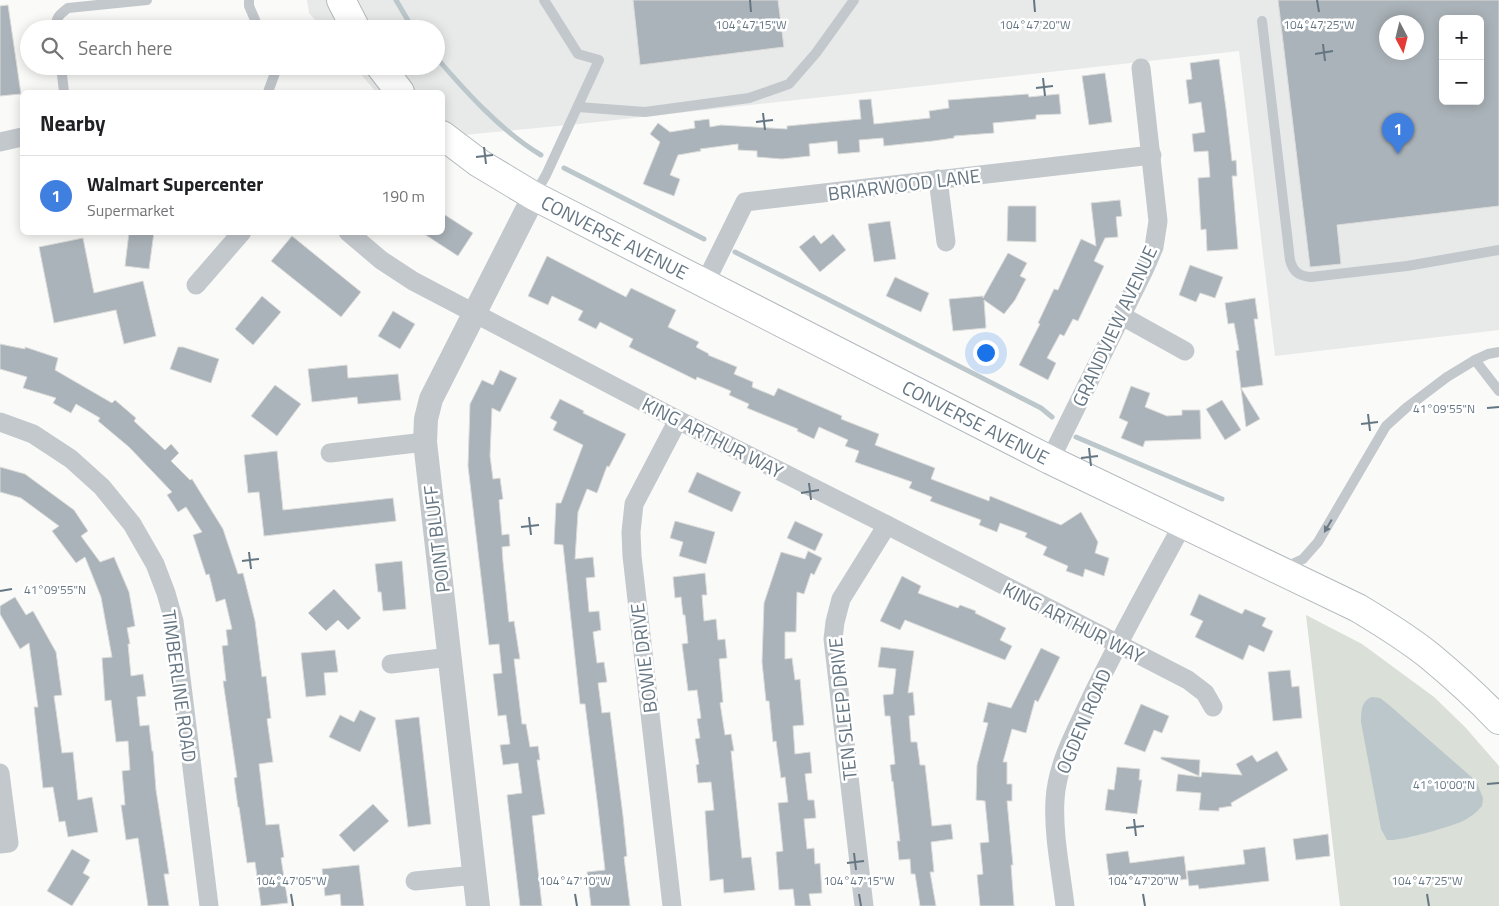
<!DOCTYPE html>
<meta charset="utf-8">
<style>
:root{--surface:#fff;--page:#f2f2f2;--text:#202124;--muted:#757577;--line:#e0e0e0;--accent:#0b8043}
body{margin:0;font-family:"Titillium Web",sans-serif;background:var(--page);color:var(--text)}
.controls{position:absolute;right:15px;top:15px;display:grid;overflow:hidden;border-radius:8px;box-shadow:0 2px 12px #0003}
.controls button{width:45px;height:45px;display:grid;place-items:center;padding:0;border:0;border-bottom:1px solid var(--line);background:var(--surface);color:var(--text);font:25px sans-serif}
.compass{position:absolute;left:1379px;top:15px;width:45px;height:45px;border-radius:50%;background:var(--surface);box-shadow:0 2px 12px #0003;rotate:173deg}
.you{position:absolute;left:985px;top:352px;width:18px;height:18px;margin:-12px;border:4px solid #fff;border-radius:50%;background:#1a73e8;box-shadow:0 0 0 8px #1a73e833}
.badge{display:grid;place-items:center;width:32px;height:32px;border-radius:50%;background:var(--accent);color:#fff;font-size:16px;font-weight:700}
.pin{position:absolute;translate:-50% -41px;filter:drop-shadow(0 1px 2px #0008)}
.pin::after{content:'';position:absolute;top:26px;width:18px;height:15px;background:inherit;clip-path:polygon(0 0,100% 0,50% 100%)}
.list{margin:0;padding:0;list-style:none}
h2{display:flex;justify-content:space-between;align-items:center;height:65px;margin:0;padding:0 20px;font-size:21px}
h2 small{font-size:16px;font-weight:400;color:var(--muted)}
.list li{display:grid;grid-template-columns:32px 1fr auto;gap:15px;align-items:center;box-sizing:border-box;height:80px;padding:0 20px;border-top:1px solid var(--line)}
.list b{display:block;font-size:19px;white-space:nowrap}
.list p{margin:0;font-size:16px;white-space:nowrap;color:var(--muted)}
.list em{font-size:16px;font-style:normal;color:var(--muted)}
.icon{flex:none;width:28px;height:28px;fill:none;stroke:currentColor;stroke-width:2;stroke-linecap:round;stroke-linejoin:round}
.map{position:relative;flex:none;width:1499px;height:906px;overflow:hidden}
.search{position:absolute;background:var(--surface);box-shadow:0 2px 12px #0003;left:20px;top:20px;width:425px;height:55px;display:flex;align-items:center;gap:12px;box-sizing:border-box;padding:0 18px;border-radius:28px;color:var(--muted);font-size:19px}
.panel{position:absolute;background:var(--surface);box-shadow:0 2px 12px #0003;left:20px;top:90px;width:425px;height:145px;border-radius:8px}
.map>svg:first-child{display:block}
</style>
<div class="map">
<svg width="1499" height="906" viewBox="0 0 1499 906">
<rect width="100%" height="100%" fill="#fafaf8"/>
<path fill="#e8e9e9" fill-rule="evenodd" d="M307,0H1499V330L1275,356L1239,51L579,124L443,137L442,92H376L354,66H436V29H323L309,13ZM1443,19H1480V101H1443ZM1386,22H1416V52H1386Z"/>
<polygon fill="#dadfd7" points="1306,615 1362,644 1434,697 1465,727 1499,766 1499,906 1340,906"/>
<path fill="#bbc7cb" d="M1372,697L1380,698L1389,705L1476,781L1483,798L1482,806C1477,812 1471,817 1463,821C1449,827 1402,841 1387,840L1381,829L1361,722C1361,712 1361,701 1372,697Z"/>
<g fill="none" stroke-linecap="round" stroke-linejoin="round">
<g stroke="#bbc7cb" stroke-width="5">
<polyline points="396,0 413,29"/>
<path d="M436,57C465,91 502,132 541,155"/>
<polyline points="564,168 704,239"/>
<polyline points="735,252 1041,408 1052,417"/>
<polyline points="1076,437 1222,499"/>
</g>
</g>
<g fill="#aab3b9" stroke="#dcdcda" fill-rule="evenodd">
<polygon points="633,0 778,0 784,47 640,65"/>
<path d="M1278,0H1499V206L1337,225L1341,264L1310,267ZM1443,19H1480V101H1443ZM1386,22H1416V52H1386Z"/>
<polygon points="8,5 21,94 0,96 0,6"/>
<polygon points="1219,59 1226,109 1232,161 1236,160 1237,176 1232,176 1238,249 1207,251 1206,229 1201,230 1198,178 1210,177 1208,151 1194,152 1192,134 1205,132 1201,102 1189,104 1186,80 1192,79 1190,63"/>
<polygon points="1105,73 1112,122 1089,125 1082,76"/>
<polygon points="1028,94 1029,97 1059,94 1061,114 1036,115 1036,119 993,123 994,133 954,136 954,138 933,141 884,146 883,138 859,140 860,152 838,154 837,141 809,144 810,156 782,159 757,157 757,151 738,150 738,144 700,149 701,151 678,155 670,175 680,179 674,196 643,184 660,142 650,134 658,123 670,132 695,128 694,121 709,119 710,127 721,125 787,129 787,126 861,119 859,100 871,99 874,124 930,118 929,111 949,108 948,100"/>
<polygon points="1120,200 1122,216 1116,217 1118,237 1105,238 1094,261 1104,266 1078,321 1073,319 1064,336 1060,334 1047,358 1056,363 1048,380 1019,365 1040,324 1038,323 1054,289 1058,290 1081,239 1096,246 1091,203"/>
<polygon points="1008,206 1036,206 1036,242 1007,241"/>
<polygon points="442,213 473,233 458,256 421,232 442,232"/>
<polygon points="890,221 896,259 874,262 868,224"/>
<polygon points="129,232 154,232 149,269 125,266"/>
<polygon points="833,234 846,250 820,272 799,247 814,235 821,244"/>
<polygon points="292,236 361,292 341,317 271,261"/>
<polygon points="83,238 94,293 143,281 156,336 124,344 116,310 54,323 39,247"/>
<polygon points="1008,253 1027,263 1020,276 1026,279 1015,300 1004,314 984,300 986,328 953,331 949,299 983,296 983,298"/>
<polygon points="547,256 626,297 631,288 676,310 668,327 699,342 696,347 709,354 708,355 737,367 734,374 753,382 752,387 774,396 778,388 842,416 841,419 879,434 875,445 935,468 931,479 989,501 990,496 1061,525 1081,512 1098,542 1095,553 1109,558 1104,576 1085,569 1083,577 1066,571 1068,566 1043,555 1047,547 1025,537 1027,533 1000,523 997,532 979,525 981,520 930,501 932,497 909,488 912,482 855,462 859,451 845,446 848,440 819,427 814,439 797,431 798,429 747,408 749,404 729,395 731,391 697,377 696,380 629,347 633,339 600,322 596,329 578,320 583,311 552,296 548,305 528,296"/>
<polygon points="1190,265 1223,277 1215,298 1200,293 1196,302 1179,295"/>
<polygon points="895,277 929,293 921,312 886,296"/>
<polygon points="262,296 281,312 253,345 235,329"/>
<polygon points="1255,298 1258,319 1254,319 1263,385 1241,388 1260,419 1246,427 1236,351 1239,350 1234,323 1228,324 1225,303"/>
<polygon points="393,311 415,324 400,349 378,336"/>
<polygon points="0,344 25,349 25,347 58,358 55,370 112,403 115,400 136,418 134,421 165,450 171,444 179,453 171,461 190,480 192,479 223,529 238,574 243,573 255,621 262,677 266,676 271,718 267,719 273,762 259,764 266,825 279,824 284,857 281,858 288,903 261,906 255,862 247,863 239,807 238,807 234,778 237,777 223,681 226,681 222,646 228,645 226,630 232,629 225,599 216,602 209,574 206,575 193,535 202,532 186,507 178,512 167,495 172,492 129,447 98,421 100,418 76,404 71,413 53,403 56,398 23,388 27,377 0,369"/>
<polygon points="178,347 183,347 219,359 211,383 170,369"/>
<polygon points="347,365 348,378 398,374 401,400 358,404 357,397 312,402 308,369"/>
<polygon points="500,370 517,378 500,412 492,408 490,456 493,479 500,478 503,499 499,500 502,535 509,534 510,546 502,547 503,562 509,622 514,621 520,659 514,659 522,724 526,724 530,747 538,746 540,760 537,760 545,814 532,816 542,906 520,906 507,795 522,793 518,763 503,765 500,745 510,744 506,715 498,716 493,674 502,673 499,644 489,645 468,466 470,404 482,380 493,385"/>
<polygon points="275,385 301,404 277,436 251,416"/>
<polygon points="1131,386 1150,393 1145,407 1167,416 1182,415 1182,410 1200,410 1201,439 1145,441 1143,447 1121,438 1128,422 1119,418"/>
<polygon points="560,399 584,411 583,413 626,434 609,467 607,466 597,493 587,489 578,512 575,559 593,557 595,577 586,578 589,612 599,611 601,630 593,632 597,663 604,662 607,682 598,683 602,713 610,712 623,816 627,856 624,857 630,906 591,906 587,872 605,870 598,808 585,704 580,704 563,545 554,544 556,503 561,503 583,445 553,430 557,422 550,418"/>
<polygon points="1222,400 1241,430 1225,440 1206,409"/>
<polygon points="277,451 283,510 393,498 396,521 264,536 259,492 248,493 244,455"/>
<polygon points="0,467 25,474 74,510 88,531 81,536 100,562 114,557 129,592 135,626 127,628 130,644 128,644 131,676 143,674 146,696 137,697 140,726 149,725 152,751 153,751 156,790 169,874 164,874 169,906 148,906 138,838 126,840 121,805 125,805 122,771 130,770 128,741 116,742 111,700 105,701 102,658 112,657 101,597 85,557 76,563 52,531 59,526 21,498 0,492"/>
<polygon points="697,472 741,492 732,512 688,492"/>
<polygon points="675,521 715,532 706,564 679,556 683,542 670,538"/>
<polygon points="795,521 823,534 815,551 787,538"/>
<polygon points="808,551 822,558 814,575 811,573 804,594 797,592 796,632 785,632 785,659 792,658 795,680 800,679 804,725 793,726 795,754 810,752 812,773 805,774 808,800 814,800 816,818 804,819 807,849 814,848 815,864 820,863 822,893 809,894 811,906 795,906 793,889 779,890 776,852 783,851 778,803 788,802 785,777 781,778 776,741 773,742 769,701 766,701 762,662 764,603 781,552 805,559"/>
<polygon points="402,561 406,609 383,611 381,592 378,592 375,564"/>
<polygon points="705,573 707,595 702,595 704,621 716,619 718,640 725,639 727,658 719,659 723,702 720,703 725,735 731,734 734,751 731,751 742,858 751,857 755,890 724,893 723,879 710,881 705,811 714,810 711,782 698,783 696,765 699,764 695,739 700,738 697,719 701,718 697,690 688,691 682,644 688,643 685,615 683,615 681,597 675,598 673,577"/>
<polygon points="902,576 921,586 918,593 958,608 960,605 976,611 975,613 1006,628 1000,640 1012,646 1005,660 905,620 900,630 880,621"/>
<polygon points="334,589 361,618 348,630 338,620 326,631 308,613"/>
<polygon points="1199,594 1242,614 1245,609 1266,618 1262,626 1273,631 1264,652 1249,645 1243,660 1195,637 1203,621 1190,615"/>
<polygon points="15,597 26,615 33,611 56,652 62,695 54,696 62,753 73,752 78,800 92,797 98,832 68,837 65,821 59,822 53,787 43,788 34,707 38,707 29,643 20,649 0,614 0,606"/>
<polygon points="881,647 914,651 908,693 913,692 915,715 909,716 911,742 917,742 920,765 925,765 932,826 951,824 953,839 931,842 934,872 930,872 936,906 920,906 915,874 911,874 910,859 899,860 897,841 900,841 893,781 892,782 890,765 895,764 890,716 885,716 883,695 893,694 896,669 878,667"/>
<polygon points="1041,648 1060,657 1038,702 1035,700 1026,733 1012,729 1003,762 1007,762 1007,784 1012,784 1012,801 1007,801 1013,865 1011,865 1014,906 980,906 977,875 983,874 980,843 989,842 985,801 976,800 977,765 988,723 983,722 988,702 1011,708"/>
<polygon points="335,650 338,672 324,673 326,695 306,697 301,653"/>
<polygon points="1290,670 1292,687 1299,686 1302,718 1273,721 1268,672"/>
<polygon points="1141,704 1169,716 1162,733 1154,730 1145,752 1124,744"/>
<polygon points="360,710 376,718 360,752 329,737 340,715 354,722"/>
<polygon points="419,717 431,824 408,827 395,720"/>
<polygon points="1277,751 1288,770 1231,803 1232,806 1219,808 1219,811 1199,810 1201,793 1176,791 1178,774 1201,777 1202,772 1242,775 1236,764 1252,755 1257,762"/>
<polygon points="1161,757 1200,760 1199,776 1161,759"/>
<polygon points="1117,767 1140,769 1139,780 1142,780 1137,814 1105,810 1108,789 1114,790"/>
<polygon points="373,804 389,821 354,852 339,835"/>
<polygon points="1328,834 1330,856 1296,860 1293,839"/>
<polygon points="1265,847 1269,881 1199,889 1198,885 1189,886 1187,871 1245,864 1243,850"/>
<polygon points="72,849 90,860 83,873 90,877 72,906 47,891"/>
<polygon points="1128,851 1130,863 1184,856 1187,879 1151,884 1150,878 1110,885 1106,854"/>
<polygon points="359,865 364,906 341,906 340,894 325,896 322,869"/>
</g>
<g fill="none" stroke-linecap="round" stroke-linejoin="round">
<defs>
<g id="secondary">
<polyline points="341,0 356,29"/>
<polyline points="380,66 400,92"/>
<path d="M442,135L479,163L534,196L1050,460L1358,608C1383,623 1409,639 1431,657C1455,677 1478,698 1499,720"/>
</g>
</defs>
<use href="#secondary" stroke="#b3babf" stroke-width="30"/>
<g stroke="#c3c8cc" stroke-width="10">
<polyline points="249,0 249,6 259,29"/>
<path d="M1262,21L1290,260C1293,272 1299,276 1311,277L1407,266L1499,250"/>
<path d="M56,29C55,18 60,14 68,8L147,0"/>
<polyline points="61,66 64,92"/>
<polyline points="268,92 275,73 275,66"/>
<polyline points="578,107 645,112 749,98 789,84 816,53 854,0"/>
<polyline points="534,196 546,175 599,60 578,54 544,0"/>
<polyline points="1475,360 1488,354 1499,352"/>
<polyline points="1284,568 1303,559 1318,542 1386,426 1406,408 1447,377 1475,360 1499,391"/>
</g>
<g stroke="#c3c8cc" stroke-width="19">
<polyline points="0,142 22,137"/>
<polyline points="938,179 946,242"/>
<polyline points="348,232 381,260 413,281 678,420 887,525 1188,680 1205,693 1213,707"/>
<polyline points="705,283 745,202 1152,155"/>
<polyline points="196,285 242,232"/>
<polyline points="1122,316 1185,351"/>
<polyline points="0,422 33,434 71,459 102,487 132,524 155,564 166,593 174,621 209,906"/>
<polyline points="330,453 425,442"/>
<polyline points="1050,460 1145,268 1154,247 1158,221 1141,68"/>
<polyline points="391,664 450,657"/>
<polyline points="0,773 9,843 0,844"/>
<polyline points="415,881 475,875"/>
<polyline points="672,906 632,556 631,532 634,504 678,420"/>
<polyline points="864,906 833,639 835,622 841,599 887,525"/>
<path d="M1065,906C1061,871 1053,835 1055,800C1057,763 1077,729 1092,696C1120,638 1152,581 1183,524"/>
</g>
<polyline stroke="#c3c8cc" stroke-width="24" points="478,906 425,442 426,419 431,399 534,196"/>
<use href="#secondary" stroke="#fff" stroke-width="28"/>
</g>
<defs><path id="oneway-solid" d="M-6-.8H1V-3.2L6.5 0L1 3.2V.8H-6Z" transform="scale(1.25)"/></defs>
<use fill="#6a7a87" href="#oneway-solid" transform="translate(1328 526) rotate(120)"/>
<path fill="none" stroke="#657683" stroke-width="2" d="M750,0L751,12M1034,0L1035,12M1317,0L1319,12M1323,44L1325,61M1315,54L1333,51M1043,78L1045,96M1036,88L1053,86M763,113L765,130M756,122L773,120M484,147L486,164M476,157L493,155M1487,408L1499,407M1368,414L1370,431M1361,424L1378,422M1089,448L1091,466M1081,458L1098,456M809,483L811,500M801,493L819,490M529,517L531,535M521,527L539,525M249,552L251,569M242,561L259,559M0,591L12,589M1487,784L1499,783M1134,819L1136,836M1126,828L1144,826M854,853L856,870M847,863L864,861M291,894L293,906M575,894L577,906M859,894L861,906M1143,894L1145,906M1427,894L1429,906"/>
<g text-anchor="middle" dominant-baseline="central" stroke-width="5" stroke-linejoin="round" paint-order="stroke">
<g font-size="19" fill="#657683" stroke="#fff">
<text transform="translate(904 184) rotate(-7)">BRIARWOOD LANE</text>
<text transform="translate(615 237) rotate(27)">CONVERSE AVENUE</text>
<text transform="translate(1114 326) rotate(-65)">GRANDVIEW AVENUE</text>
<text transform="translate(976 422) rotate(27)">CONVERSE AVENUE</text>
<text transform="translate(713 437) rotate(27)">KING ARTHUR WAY</text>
<text transform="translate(436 539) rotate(-97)">POINT BLUFF</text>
<text transform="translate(1074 622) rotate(27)">KING ARTHUR WAY</text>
<text transform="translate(643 658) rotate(-97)">BOWIE DRIVE</text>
<text transform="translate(180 686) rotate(82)">TIMBERLINE ROAD</text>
<text transform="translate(842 709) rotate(-96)">TEN SLEEP DRIVE</text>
<text transform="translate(1083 721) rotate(-67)">OGDEN ROAD</text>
</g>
</g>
<g font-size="12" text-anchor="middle" fill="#657683" stroke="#fff" stroke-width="5" stroke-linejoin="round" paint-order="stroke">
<text x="751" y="29">104°47'15"W</text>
<text x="1035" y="29">104°47'20"W</text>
<text x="1319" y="29">104°47'25"W</text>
<text x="1444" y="413">41°09'55"N</text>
<text x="55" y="594">41°09'55"N</text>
<text x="1444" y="789">41°10'00"N</text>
<text x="291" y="885">104°47'05"W</text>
<text x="575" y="885">104°47'10"W</text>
<text x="859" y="885">104°47'15"W</text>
<text x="1143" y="885">104°47'20"W</text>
<text x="1427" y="885">104°47'25"W</text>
</g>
</svg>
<div class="controls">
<button>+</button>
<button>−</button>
</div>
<svg class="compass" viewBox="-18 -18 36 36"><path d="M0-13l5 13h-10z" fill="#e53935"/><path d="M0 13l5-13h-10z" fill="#757577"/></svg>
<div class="you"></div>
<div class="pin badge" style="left:1398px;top:154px;background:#3f7fe0">1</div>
<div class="search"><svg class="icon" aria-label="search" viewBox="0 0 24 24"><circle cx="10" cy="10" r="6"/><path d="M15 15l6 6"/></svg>Search here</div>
<section class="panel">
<h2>Nearby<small></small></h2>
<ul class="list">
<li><span class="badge" style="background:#3f7fe0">1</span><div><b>Walmart Supercenter</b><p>Supermarket</p></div><em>190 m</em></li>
</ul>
</section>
</div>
